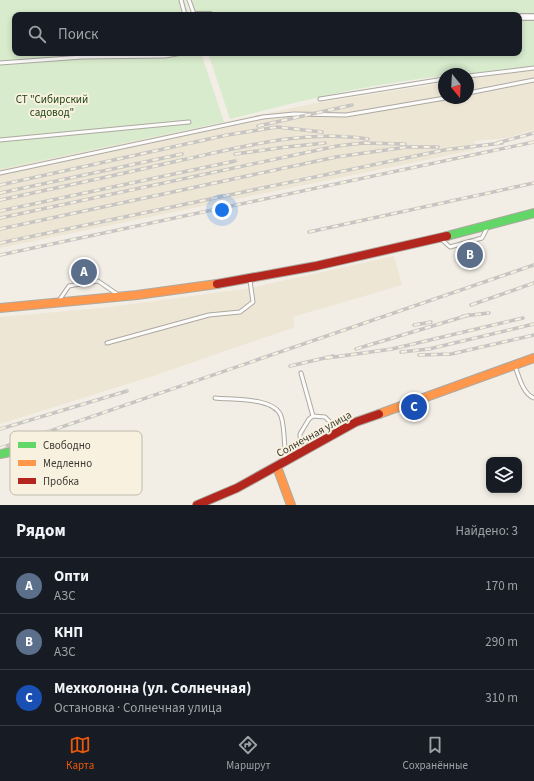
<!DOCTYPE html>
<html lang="ru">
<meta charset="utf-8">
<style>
:root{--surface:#171b24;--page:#242831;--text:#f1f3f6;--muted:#9ea1a6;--line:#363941;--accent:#ea580c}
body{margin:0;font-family:"Source Sans 3",sans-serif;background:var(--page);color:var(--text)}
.controls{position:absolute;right:12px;bottom:12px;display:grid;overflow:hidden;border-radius:8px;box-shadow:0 2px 6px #0003}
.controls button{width:36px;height:36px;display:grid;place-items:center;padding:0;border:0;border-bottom:1px solid var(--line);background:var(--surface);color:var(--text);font:20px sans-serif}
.compass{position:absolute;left:438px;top:68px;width:36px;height:36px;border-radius:50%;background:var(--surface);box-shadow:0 2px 6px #0003;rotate:162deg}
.you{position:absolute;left:222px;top:210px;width:14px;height:14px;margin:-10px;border:3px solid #fff;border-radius:50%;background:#1a73e8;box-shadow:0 0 0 6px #1a73e833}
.badge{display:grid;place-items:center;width:26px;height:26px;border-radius:50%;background:var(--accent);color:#fff;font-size:13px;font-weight:700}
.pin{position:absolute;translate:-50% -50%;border:2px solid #fff;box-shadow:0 1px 4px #0006}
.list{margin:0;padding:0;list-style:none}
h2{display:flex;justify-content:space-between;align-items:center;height:52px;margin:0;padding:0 16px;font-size:17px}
h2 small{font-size:13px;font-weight:400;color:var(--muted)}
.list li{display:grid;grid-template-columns:26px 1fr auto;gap:12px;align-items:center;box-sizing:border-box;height:56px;padding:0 16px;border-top:1px solid var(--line)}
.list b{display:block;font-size:15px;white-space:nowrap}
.list p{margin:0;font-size:13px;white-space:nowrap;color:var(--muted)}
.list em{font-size:13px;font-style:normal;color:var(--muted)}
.icon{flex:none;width:22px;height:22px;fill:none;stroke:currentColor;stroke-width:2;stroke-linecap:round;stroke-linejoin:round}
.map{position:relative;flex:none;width:534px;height:505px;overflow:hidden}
.search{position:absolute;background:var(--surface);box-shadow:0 2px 6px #0003;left:12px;right:12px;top:12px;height:44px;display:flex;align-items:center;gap:10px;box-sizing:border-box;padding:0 14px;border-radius:8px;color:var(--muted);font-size:15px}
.sheet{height:220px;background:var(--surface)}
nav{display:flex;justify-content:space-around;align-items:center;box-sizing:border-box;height:56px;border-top:1px solid var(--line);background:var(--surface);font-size:11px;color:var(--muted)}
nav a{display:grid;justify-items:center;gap:2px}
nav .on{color:var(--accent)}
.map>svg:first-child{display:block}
</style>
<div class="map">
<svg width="534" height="505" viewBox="0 0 534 505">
<rect width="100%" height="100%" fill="#f2eee5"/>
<g fill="#ede6d5">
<polygon points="534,70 534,130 505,138 475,141 474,150 0,248 0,169 316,103 444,83 444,98 468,98 468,79"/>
<polygon points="394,256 402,285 293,317 295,327 153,376 0,424 0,317 110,307 251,288"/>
</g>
<g fill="#d8ebcc">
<polygon points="0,0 185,0 189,15 15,15 15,53 201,53 224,122 0,169"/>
<path d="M191,0H534V66L465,74H444V76C371,83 301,101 230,119L208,53H519V15H196Z"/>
</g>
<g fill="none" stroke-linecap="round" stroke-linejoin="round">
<defs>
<g id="lane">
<polyline points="181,0 185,15"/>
<polyline points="189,0 194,14"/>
<polyline points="0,63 82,57 165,56 182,53"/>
<polyline points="468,76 534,68"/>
<polyline points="468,93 534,80"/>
<polyline points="320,99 444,79"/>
<polyline points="0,140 189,122"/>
<polyline points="0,173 263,117 294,114 346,115 445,98"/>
<polyline points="441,239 450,247 482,238 487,228"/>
<polyline points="60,299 69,286 98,281 117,294"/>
<polyline points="107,343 209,315 240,312 253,302 250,281"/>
<path d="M515,366C519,377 523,394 534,398"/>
<polyline points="301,373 313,416"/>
<path d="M215,398C233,400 274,397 281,416C285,428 284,447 286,460"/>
<polyline points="301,453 300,434 309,419 313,416 325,417 338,430"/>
</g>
<g id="street">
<polyline points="194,15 210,15"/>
<polyline points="519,17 534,17"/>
</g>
<g id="fast">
<polyline points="447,236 534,213"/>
<polyline points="0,454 54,443"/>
</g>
<g id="slow">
<polyline points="0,308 137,295 217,284"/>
<polyline points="379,414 534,358"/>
<polyline points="277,467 291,505"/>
</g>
<g id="jam">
<polyline points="217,284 316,266 447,236"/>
<polyline points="197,505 237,488 356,422 379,414"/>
</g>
</defs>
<use href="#lane" stroke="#aca9a2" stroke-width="5"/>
<use href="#street" stroke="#aca9a2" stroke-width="8"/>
<use href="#fast" stroke="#aca9a2" stroke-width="10"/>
<use href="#slow" stroke="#aca9a2" stroke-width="10"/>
<use href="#jam" stroke="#aca9a2" stroke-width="10"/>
<use href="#lane" stroke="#fdfcfb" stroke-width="3"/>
<use href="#street" stroke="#fdfcfb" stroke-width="5.5"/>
<use href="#fast" stroke="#63d668" stroke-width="8"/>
<use href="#slow" stroke="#ff974d" stroke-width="8"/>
<use href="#jam" stroke="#b3261e" stroke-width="8"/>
<defs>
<g id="rail">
<polyline points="258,126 352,105"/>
<polyline points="497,143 534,133"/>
<polyline points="235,154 286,147 325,143"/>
<polyline points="0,185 227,135 277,127 322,132"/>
<polyline points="0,193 182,154"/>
<path d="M0,200C61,187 121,174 182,160C242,147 305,129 368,139"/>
<polyline points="0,211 235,161"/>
<polyline points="0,218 337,146 363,143 405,144"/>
<polyline points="0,229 336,157 407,147 438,147"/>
<polyline points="309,232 534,183"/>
<polyline points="0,243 444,150 502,143"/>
<polyline points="0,255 534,142"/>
<polyline points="471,305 534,283"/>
<polyline points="463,316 489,313"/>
<polyline points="414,325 431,322"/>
<polyline points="356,349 469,315"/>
<polyline points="401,352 429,349 534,324"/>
<polyline points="419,355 451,354 534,335"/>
<polyline points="327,358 392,349 523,318"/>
<polyline points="290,366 333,356"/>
<polyline points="0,429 127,391"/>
<polyline points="0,448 534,265"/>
</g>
</defs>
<use href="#rail" stroke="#c7c5c3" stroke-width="3.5"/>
<use href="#rail" stroke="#f8f1df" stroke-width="2" stroke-dasharray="6" stroke-linecap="butt"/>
</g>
<g text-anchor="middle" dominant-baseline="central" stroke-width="4" stroke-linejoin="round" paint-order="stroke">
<g font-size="11" fill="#204614" stroke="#f8f1df">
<text x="52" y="99">СТ "Сибирский<tspan x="52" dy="13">садовод"</tspan></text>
</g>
<g font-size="11" fill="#3e3b34" stroke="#f8f1df">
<text transform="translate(314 434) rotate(-29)">Солнечная улица</text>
</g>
</g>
<rect x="10" y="431" width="132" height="64" rx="6" fill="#f8f1df" stroke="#c0baac" stroke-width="1"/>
<rect x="18" y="442" width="18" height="6" fill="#63d668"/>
<rect x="18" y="460" width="18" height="6" fill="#ff974d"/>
<rect x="18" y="478" width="18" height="6" fill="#b3261e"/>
<g font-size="11" fill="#3e3b34">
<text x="43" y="449">Свободно</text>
<text x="43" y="467">Медленно</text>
<text x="43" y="485">Пробка</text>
</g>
</svg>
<div class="controls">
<button><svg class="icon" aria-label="layers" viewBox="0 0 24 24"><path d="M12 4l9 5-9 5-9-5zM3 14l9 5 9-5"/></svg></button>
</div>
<svg class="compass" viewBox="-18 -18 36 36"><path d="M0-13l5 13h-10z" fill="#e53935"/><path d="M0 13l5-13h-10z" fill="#9ea1a6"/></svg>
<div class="you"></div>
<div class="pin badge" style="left:84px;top:272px;background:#5c6f8a">A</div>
<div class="pin badge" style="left:470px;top:255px;background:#5c6f8a">B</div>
<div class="pin badge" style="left:414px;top:407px;background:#1a4fb4">C</div>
<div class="search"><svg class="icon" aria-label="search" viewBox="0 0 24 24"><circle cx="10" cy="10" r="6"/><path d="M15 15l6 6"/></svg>Поиск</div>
</div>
<section class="sheet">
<h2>Рядом<small>Найдено: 3</small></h2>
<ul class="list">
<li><span class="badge" style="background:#5c6f8a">A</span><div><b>Опти</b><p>АЗС</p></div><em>170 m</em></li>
<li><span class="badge" style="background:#5c6f8a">B</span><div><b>КНП</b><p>АЗС</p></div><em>290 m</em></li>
<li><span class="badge" style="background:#1a4fb4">C</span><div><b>Мехколонна (ул. Солнечная)</b><p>Остановка · Солнечная улица</p></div><em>310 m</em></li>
</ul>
</section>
<nav>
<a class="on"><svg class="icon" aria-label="map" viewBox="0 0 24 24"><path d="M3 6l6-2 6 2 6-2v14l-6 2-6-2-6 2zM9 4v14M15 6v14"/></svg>Карта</a>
<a><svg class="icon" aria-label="directions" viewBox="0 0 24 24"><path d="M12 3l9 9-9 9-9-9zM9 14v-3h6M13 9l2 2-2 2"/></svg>Маршрут</a>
<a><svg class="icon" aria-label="saved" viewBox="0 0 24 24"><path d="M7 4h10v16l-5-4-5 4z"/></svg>Сохранённые</a>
</nav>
